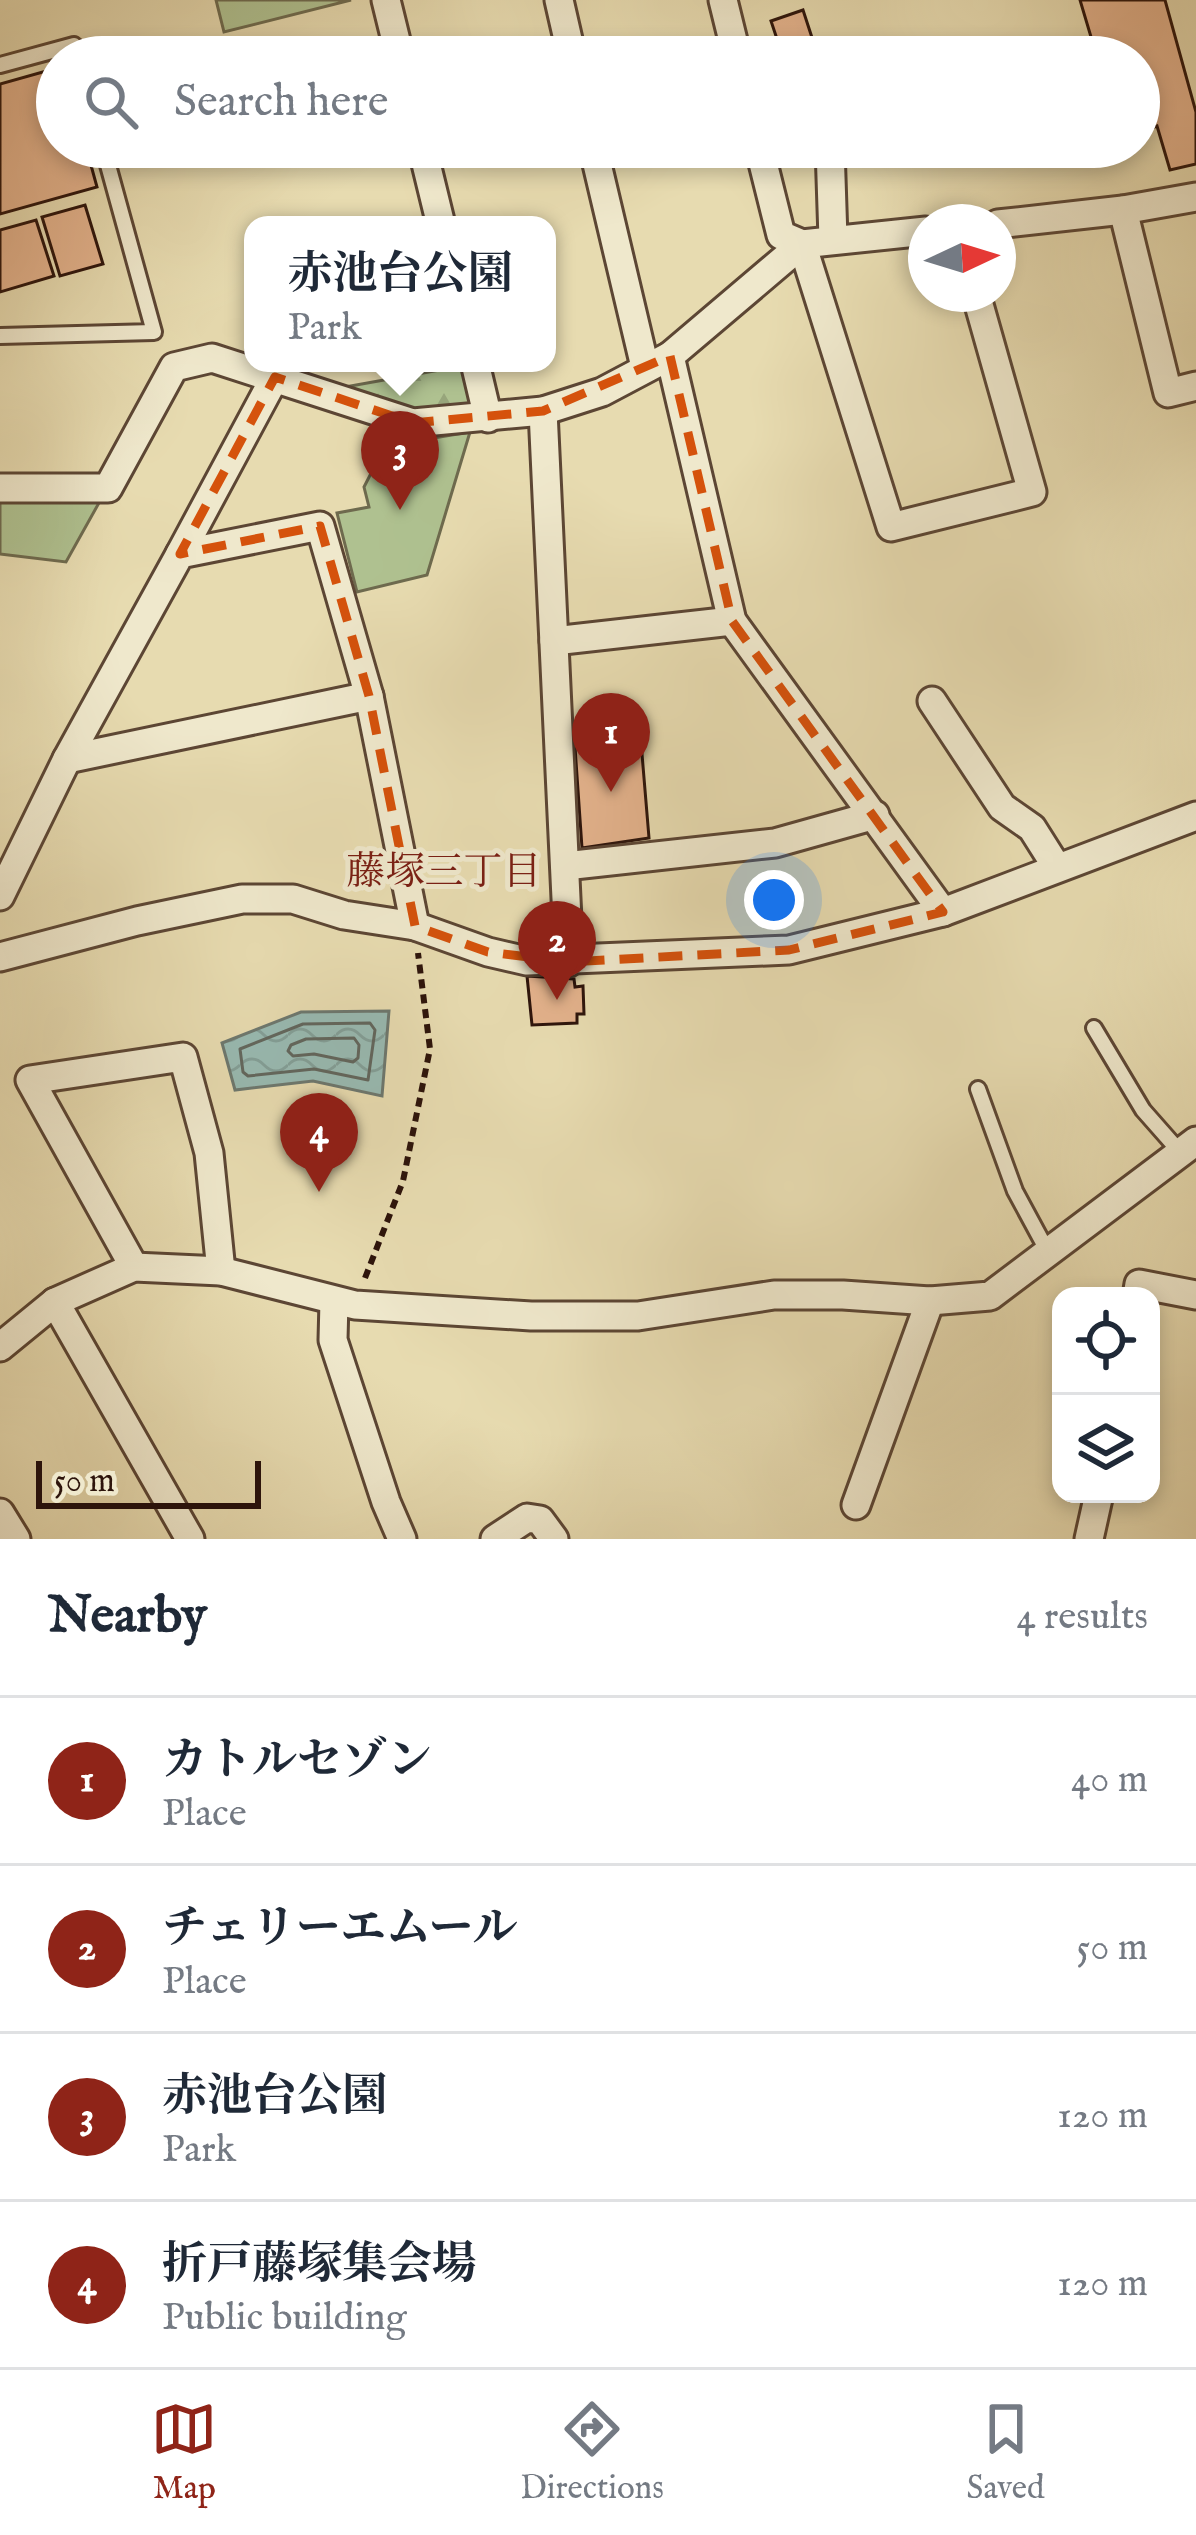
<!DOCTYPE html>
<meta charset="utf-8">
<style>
:root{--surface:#fff;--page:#f6f6f7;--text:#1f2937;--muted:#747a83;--line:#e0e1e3;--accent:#8f2418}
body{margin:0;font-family:"IM FELL English","Noto Serif JP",serif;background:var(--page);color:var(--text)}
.controls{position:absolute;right:36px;bottom:36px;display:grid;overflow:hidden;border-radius:24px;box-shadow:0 6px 18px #0003}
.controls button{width:108px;height:108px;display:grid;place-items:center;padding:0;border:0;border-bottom:3px solid var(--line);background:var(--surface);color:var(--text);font:60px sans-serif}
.compass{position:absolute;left:908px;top:204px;width:108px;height:108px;border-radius:50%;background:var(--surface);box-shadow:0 6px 18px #0003;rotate:86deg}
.scale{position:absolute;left:36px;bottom:30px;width:225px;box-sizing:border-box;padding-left:12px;border:6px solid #2d140b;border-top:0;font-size:33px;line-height:42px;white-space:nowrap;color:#2d140b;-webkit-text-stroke:9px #efe8cc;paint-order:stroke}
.you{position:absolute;left:774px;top:900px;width:42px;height:42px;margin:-30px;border:9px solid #fff;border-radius:50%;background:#1a73e8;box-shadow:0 0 0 18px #1a73e833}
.badge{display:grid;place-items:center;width:78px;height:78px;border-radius:50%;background:var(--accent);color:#fff;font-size:39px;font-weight:700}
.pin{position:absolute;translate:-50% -99px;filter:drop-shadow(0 3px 6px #0008)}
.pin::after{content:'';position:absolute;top:63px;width:42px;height:36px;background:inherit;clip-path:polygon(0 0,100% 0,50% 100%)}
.popup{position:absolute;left:244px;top:216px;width:312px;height:156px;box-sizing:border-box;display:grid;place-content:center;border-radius:24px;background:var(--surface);filter:drop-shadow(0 3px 9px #0005);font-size:39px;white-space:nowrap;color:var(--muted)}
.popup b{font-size:45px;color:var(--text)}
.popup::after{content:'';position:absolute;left:50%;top:100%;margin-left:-24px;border:24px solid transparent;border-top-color:var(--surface)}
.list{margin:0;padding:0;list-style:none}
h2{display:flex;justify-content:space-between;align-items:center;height:156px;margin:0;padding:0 48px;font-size:51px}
h2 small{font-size:39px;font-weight:400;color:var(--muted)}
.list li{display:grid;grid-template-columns:78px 1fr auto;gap:36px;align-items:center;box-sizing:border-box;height:168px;padding:0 48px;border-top:3px solid var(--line)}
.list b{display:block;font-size:45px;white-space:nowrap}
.list p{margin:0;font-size:39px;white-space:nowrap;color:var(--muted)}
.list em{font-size:39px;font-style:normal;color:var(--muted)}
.icon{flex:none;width:66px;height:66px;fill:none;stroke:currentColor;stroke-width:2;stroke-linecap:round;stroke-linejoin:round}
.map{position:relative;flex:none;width:1196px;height:1539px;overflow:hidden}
.search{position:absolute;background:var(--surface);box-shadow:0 6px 18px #0003;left:36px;right:36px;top:36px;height:132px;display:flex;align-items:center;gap:30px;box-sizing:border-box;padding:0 42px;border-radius:66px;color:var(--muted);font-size:45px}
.sheet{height:828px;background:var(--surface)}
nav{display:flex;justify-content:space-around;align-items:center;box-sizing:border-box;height:168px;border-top:3px solid var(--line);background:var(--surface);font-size:33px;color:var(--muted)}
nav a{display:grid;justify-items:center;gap:6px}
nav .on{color:var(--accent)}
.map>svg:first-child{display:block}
</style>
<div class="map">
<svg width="1196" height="1539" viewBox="0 0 1196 1539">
<defs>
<pattern id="forest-firs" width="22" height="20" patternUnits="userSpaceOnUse" patternTransform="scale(3)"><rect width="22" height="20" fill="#afc190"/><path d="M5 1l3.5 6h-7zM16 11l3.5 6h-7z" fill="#97a57b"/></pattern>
<pattern id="water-waves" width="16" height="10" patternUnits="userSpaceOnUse" patternTransform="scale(3)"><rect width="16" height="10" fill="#98bab2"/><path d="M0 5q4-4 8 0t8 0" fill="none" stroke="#839f98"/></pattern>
</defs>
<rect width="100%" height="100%" fill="#e7dbb0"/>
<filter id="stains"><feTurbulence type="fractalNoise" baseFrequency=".00167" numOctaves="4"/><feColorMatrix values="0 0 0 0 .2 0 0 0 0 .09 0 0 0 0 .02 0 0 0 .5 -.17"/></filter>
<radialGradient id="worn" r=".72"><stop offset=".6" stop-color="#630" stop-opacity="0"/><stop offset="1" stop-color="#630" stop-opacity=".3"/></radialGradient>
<g fill="#afc190" stroke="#6e6a4e" stroke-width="3">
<polygon points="216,0 351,0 224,32"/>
<polygon points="470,432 427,575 357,592 337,513 369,507 364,487 385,446"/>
<polygon points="105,492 66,562 0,554 0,493"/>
</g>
<polygon fill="url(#forest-firs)" stroke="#6e6a4e" stroke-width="3" points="462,366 473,407 417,411 345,387"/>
<polygon fill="url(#water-waves)" stroke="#6d786f" stroke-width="3" points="389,1011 382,1096 313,1081 235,1090 222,1043 301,1012"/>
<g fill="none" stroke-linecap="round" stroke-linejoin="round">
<g stroke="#62675e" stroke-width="3">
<polygon points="370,1023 375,1030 368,1080 314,1069 248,1076 243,1072 240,1049 303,1024"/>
<polygon points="354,1038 359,1045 358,1058 353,1062 314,1054 293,1056 288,1051 291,1045 306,1039"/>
</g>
</g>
<g fill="#e3b28c" stroke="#2d140b" stroke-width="3">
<polygon points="1080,0 1165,0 1196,112 1196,164 1170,170 1157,126 1139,133 1139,57 1097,57"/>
<polygon points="803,10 817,53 783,57 771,21"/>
<polygon points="57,68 57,147 86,147 97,187 0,214 0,84"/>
<polygon points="85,205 103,264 60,276 42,217"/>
<polygon points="36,220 54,276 0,292 0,230"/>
<polygon points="641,742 649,838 582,848 575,747"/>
<polygon points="527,976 574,979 575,987 583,986 584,1014 577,1014 577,1023 532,1025"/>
</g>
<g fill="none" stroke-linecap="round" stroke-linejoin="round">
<defs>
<g id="lane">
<polyline points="0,65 74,45 78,57"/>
<polyline points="0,336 154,332 103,147"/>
<polyline points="1094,1028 1143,1110 1180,1152"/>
<polyline points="978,1089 1015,1191 1049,1254"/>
</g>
<g id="street">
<polyline points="386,0 400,57"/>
<polyline points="559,0 572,57"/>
<polyline points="723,0 737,57"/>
<polyline points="422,147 441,225"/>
<polyline points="593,147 645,367"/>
<polyline points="759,147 781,235 802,244 891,527 1032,492 976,294"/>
<polyline points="830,147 833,239"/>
<polyline points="1123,210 1168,393 1196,386"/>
<polyline points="998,224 1123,210 1196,197"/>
<polyline points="670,356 732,621 943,912"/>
<polyline points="475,363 488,418"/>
<polyline points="543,411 569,962"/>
<polyline points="0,488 108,488 174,367 212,358 413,423 543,411 602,392 670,356 802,244 926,231"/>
<polyline points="180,554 275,377"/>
<polyline points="554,641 732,621"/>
<polyline points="932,701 1002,807 1032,828 1056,866"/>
<polyline points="67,759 369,696"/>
<polyline points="565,866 775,843 875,815"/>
<polyline points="0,896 67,759 180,554 320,526 369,696 415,926"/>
<polyline points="0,957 137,921 242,899 293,899 344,915 415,926 488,952 527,961 789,950 943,912 1196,816"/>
<polyline points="134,1267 30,1080 183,1057 209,1153 221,1271"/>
<polyline points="1137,1296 1139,1284 1196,1295"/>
<polyline points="334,1301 333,1340 386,1502 402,1539"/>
<polyline points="55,1302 190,1539"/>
<polyline points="0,1347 55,1302 134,1267 221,1271 355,1305 531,1316 638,1316 774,1295 843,1295 930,1301 990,1296 1196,1141"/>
<polyline points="856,1505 930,1301"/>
<polyline points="0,1513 16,1539"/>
<polyline points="495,1539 527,1518 540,1520 554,1539"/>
<polyline points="1089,1539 1099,1494"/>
</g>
</defs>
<use href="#lane" stroke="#5c4634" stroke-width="20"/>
<use href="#street" stroke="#5c4634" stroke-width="33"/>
<polyline stroke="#2d140b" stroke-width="6" stroke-dasharray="9 6" stroke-linecap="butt" points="365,1278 403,1181 430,1049 418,953"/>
<use href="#lane" stroke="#efe8cc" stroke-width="14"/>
<use href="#street" stroke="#efe8cc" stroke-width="27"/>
</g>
<path fill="none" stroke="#d5520c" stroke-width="9" stroke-dasharray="24 15" stroke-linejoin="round" d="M670,356L732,621L943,912L789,950L569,962L488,952L415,926L369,696L320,526L180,554L275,377L413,423L543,411Z"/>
<g text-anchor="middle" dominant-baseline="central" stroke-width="10" stroke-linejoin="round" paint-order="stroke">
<g font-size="39" fill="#7a1f14" stroke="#efe8cc">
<text x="444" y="873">藤塚三丁目</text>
</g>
</g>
<rect width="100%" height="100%" filter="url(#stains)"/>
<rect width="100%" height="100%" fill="url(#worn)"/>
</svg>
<div class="controls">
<button><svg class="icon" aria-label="locate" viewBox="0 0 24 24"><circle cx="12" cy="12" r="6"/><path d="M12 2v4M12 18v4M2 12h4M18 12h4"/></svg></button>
<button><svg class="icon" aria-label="layers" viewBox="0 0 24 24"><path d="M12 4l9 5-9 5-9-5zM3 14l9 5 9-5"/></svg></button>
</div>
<svg class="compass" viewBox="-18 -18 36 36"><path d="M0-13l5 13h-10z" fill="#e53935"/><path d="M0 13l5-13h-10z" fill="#747a83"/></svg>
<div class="scale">50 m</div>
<div class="you"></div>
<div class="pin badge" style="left:611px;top:792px">1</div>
<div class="pin badge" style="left:557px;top:1000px">2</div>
<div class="pin badge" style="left:400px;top:510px">3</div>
<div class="popup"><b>赤池台公園</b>Park</div>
<div class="pin badge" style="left:319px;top:1192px">4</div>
<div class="search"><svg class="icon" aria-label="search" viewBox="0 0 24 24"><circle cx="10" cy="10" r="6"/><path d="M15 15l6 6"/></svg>Search here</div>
</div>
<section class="sheet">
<h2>Nearby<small>4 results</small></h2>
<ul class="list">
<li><span class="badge">1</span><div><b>カトルセゾン</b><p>Place</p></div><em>40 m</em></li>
<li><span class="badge">2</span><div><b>チェリーエムール</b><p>Place</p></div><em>50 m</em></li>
<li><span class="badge">3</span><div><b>赤池台公園</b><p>Park</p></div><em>120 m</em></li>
<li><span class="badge">4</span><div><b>折戸藤塚集会場</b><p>Public building</p></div><em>120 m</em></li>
</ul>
</section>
<nav>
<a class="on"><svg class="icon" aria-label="map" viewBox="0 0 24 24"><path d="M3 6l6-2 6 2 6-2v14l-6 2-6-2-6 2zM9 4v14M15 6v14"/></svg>Map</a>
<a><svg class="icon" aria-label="directions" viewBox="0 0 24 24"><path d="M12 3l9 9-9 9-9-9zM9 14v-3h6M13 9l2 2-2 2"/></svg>Directions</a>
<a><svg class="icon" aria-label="saved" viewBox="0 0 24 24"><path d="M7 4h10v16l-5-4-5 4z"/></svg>Saved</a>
</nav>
